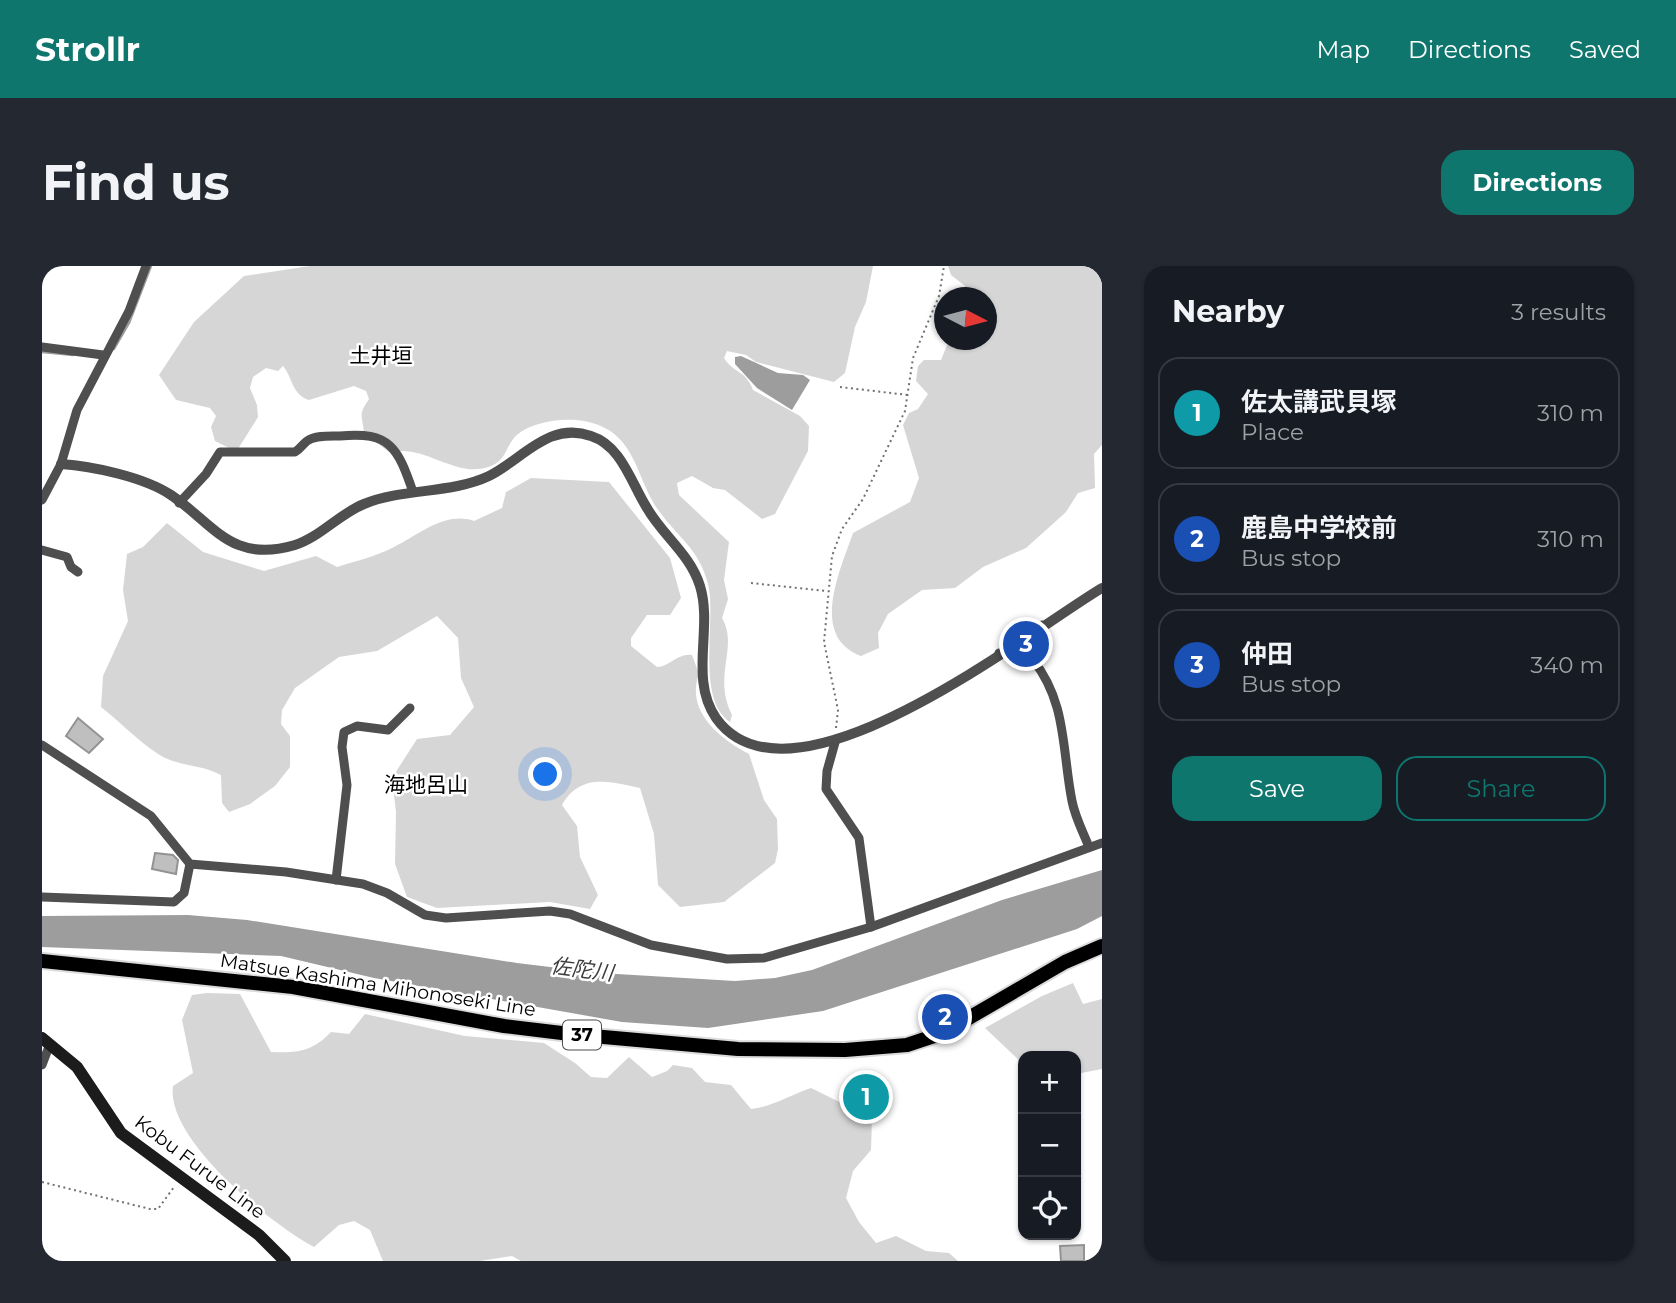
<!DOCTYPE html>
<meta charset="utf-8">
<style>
:root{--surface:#171b24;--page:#242831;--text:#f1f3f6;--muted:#9ea1a6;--line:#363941;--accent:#0f766e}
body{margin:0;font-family:Montserrat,"Noto Sans JP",sans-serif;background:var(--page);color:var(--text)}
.controls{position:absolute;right:21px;bottom:21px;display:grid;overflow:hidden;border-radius:14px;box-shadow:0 2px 5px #0004}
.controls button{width:63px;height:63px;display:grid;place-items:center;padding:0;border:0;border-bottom:2px solid var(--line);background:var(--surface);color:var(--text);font:35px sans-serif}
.compass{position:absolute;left:892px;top:21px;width:63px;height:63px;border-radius:50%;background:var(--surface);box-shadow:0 2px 5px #0004;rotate:96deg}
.you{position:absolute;left:504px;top:509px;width:24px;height:24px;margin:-18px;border:5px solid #fff;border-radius:50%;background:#1a73e8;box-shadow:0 0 0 10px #1a73e833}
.badge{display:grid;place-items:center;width:46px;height:46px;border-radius:50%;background:var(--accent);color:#fff;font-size:23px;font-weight:700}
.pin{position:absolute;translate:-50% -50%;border:4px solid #fff;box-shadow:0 2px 7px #0006}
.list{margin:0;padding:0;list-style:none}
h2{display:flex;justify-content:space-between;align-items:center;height:91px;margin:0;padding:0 28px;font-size:30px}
h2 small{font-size:23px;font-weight:400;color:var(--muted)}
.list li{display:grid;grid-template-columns:46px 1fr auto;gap:21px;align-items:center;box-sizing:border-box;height:112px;margin:0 14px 14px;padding:0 14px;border:2px solid var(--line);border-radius:21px}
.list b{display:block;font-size:26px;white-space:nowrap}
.list p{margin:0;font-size:23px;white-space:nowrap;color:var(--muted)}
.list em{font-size:23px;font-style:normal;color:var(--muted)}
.actions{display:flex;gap:14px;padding:21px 28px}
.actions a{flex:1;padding:16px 0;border:2px solid var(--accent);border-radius:21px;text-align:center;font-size:24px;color:var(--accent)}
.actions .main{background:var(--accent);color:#fff}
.icon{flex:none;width:38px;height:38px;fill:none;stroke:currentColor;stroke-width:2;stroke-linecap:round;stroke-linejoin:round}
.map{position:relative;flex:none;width:1060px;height:995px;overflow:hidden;border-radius:21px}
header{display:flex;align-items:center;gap:42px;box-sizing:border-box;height:98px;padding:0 35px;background:var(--accent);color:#fff}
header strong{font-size:33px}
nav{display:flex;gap:38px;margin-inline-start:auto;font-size:24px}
.intro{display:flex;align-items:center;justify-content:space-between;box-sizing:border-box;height:168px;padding:0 42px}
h1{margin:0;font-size:49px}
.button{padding:18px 32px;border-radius:21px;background:var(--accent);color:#fff;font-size:24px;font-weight:700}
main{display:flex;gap:42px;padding:0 42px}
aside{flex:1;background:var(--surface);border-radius:21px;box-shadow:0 2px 5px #0004}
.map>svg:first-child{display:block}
</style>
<header>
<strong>Strollr</strong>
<nav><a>Map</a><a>Directions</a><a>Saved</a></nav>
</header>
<div class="intro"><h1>Find us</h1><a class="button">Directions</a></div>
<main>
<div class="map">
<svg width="1060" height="995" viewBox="0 0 1060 995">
<rect width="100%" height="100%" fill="#fff"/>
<g fill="#d6d6d6">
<path d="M268,0H831L824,36L813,61L803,107L792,116L714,96L704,89L685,85L682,92C691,107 704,104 711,124L758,150L767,160L766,185L733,248L720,253L683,224L671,222L650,210L635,217L637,229L687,276L682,314L686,333L680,352C697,381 670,410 690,449L688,456C653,433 675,353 666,318C657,284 640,275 620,249C592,214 597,165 542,155C522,151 485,156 472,172C463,183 464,194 449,200C418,213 388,183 357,185C353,185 350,187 347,186L322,167C320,148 316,149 327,133L324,125L312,120L267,134C250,129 250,110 241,100L236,105L224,102L211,111L208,122L215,139L216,151L196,183L187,182L173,175L169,161L174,150L168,142L134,134L117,109L152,56L202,10Z"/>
<path d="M906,0H1060V179L1052,188L1053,222L1036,227L1024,246L984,282L941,301L913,322L880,324L846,348L836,367L837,382L819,390C767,370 798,305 811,267L868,236L877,212L861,159L867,147L876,143L886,128L874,115L876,100L882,94H899L907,74H944V32L923,31V20L909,9Z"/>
<path d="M489,212L567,216L628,292L639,332L628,349H605L589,372V380L615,401C628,401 635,387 650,389L657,408C643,445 678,473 707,488L722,534L735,553L736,583L733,597L682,636L638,641L616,619L612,568L598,522C567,515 538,507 520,539L535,560L538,591L556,629L548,643L508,636L395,642L365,631L353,598L354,546L350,512L375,473L408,469L432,441L419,412L416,372L395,350L335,385L297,391L253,422L240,444L239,458L248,470V501L233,520L208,538L187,546L180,537L179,509C159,498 136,501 116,488C96,475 78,456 59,441L61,410L86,355L81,324L85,288L101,281L125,257L161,286L222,305L274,290L295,301C314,295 335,290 352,281C378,268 403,245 432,255L460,242L464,226Z"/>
<polygon points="1031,717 1041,738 1060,733 1060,803 1034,808 1034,790 981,790 981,798 943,762 1000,730"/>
<path d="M165,727L198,728L229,786C255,787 270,786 289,766L307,768L323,748L423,770L502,777L533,797L549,811L565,812L587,791L610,811L625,805L631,799L650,802L663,816L689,819L709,843C730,841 748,829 769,822L830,852L829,884L811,905L804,932L817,956L834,977L854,970L884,985L907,987L916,995H479L470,990L438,995H341L328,964L312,955L297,959L272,981C229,958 123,873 131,820L151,807L140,754L150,729Z"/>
</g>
<g fill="#9d9d9d">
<polygon points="699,90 736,107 761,109 768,114 750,144 715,122 693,98 693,91"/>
<polygon points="1060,604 1060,650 1035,663 781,745 666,762 580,756 332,712 239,690 0,681 0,650 146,649 205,654 475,697 558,707 693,715 733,712 770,704 960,634"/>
</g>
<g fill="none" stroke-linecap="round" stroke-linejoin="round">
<g stroke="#9d9d9d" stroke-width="2.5">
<polyline points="72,83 87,57 109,0"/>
<polyline points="0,86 31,89"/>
</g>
</g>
<g fill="#bfbfbf" stroke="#939393" stroke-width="2">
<polygon points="36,452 61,473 47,487 24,470"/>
<polygon points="113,587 131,589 136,594 134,608 110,603"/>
<polygon points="1042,979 1042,995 1019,995 1018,980"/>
</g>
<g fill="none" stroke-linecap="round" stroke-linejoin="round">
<defs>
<polyline id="primary" points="0,695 251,721 462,760 528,768 696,783 803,784 865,779 901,767 1023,696 1060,680"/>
</defs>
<use href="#primary" stroke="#dbdbdb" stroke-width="18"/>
<g stroke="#717171" stroke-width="2" stroke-dasharray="2 3.5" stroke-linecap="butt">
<polyline points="798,121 866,129"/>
<polyline points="709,317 784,325"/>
<polyline points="794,462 796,444 782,376 790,290 800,263 821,233 863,145 871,92 897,30 902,0"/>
<polyline points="0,916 108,943 116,943 132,921"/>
</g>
<g stroke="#4f4f4f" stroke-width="9">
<polyline points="0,81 61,89"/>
<polyline points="0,234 19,198 35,144 87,45 104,0"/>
<path d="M137,237L164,208L178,186H253C258,183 260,179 265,175C273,169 288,170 298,170C348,165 356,182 371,226"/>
<polyline points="0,284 25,291 29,301 36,306"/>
<polyline points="957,387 991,394 1000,359"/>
<path d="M991,394C1025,436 1020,485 1030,535C1033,551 1041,566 1047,581"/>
<polyline points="794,473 785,505 784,523 817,572 829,661"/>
<polyline points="0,479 109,550 148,598 244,606 321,618 345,627 383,649 404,652 508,645 528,648 609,679 685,693 722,692 829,661 1060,577"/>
<polyline points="294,614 305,519 300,481 302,466 315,460 346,464 368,442"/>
<polyline points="0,631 132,636 142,627 148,598"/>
<polyline points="0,799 8,778"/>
</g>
<path stroke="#4f4f4f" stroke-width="10" d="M19,198C50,200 102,211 129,229C172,258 189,298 253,279C278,271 297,248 322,238C361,222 409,228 447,210C481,193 507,155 549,170C580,180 589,217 605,242C621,270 648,288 658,320C671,362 647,413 674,452C748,556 986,366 1060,322"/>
<polyline stroke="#1c1c1c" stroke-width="12" points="0,772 35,801 79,867 217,969 243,995"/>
<use href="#primary" stroke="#000" stroke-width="14"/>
</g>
<g text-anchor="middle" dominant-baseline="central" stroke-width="5" stroke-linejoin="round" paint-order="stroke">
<rect fill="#fff" stroke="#4c4c4c" stroke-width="2" x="521" y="754.5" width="38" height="29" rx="5"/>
<g font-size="18" font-weight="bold" fill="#000">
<text x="540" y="769">37</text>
</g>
<g font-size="19" fill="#000" stroke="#fff">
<text transform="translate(336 719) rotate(9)">Matsue Kashima Mihonoseki Line</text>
<text transform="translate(158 901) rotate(37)">Kobu Furue Line</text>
</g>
<g font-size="21" fill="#000" stroke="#fff">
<text x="339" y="89">土井垣</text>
<text x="384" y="518">海地呂山</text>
</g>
<g font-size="21" font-style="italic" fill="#3e3e3e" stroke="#fff">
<text transform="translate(540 703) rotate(7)">佐陀川</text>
</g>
</g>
</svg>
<div class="controls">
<button>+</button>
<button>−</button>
<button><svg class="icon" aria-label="locate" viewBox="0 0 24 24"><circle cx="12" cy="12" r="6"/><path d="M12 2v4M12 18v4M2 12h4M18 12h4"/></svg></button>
</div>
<svg class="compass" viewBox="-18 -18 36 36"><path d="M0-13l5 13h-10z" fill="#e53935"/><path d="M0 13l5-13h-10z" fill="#9ea1a6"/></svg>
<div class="you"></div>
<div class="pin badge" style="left:824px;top:831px;background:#0f9aa8">1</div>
<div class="pin badge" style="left:903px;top:751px;background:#1a4fb4">2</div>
<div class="pin badge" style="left:984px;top:378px;background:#1a4fb4">3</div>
</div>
<aside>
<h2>Nearby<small>3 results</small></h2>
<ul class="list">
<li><span class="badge" style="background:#0f9aa8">1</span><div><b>佐太講武貝塚</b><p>Place</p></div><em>310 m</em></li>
<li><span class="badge" style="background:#1a4fb4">2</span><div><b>鹿島中学校前</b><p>Bus stop</p></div><em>310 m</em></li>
<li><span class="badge" style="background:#1a4fb4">3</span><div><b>仲田</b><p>Bus stop</p></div><em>340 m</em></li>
</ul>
<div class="actions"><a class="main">Save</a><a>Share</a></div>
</aside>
</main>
